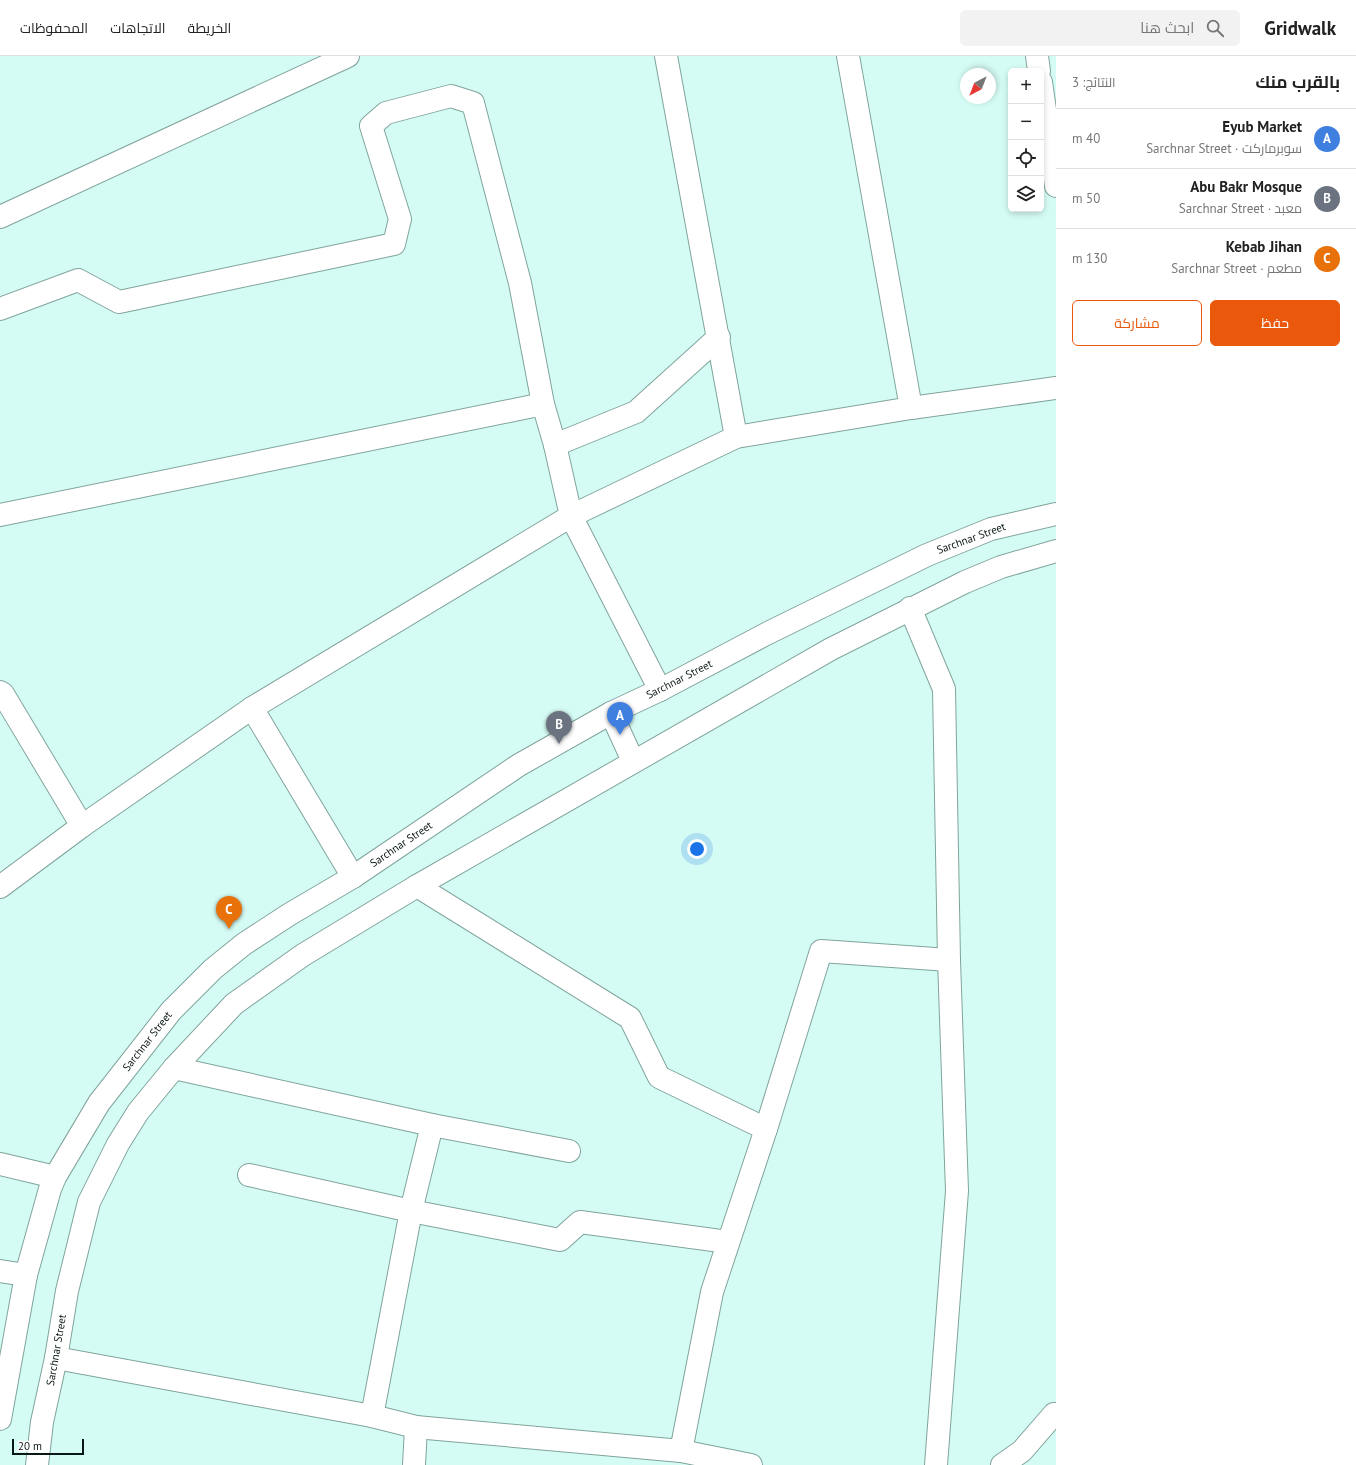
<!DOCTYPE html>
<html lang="ar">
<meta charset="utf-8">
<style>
:root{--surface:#fff;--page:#f2f2f2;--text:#222;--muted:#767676;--line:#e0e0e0;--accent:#ea580c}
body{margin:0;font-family:"PT Sans",Cairo,sans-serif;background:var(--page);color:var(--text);direction:rtl}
.controls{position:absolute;right:12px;top:12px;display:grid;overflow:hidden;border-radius:6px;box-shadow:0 2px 6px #0003}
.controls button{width:36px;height:36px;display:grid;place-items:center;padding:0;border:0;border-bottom:1px solid var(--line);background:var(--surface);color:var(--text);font:20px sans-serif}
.compass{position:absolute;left:960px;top:12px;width:36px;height:36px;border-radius:50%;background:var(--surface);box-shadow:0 2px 6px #0003;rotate:222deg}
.scale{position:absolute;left:12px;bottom:10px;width:72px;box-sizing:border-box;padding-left:4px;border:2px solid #091715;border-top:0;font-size:11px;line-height:14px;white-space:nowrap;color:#091715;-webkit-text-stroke:3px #fff;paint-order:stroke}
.you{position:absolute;left:697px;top:793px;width:14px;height:14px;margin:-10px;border:3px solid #fff;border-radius:50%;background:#1a73e8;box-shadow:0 0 0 6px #1a73e833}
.badge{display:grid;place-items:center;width:26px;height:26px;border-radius:50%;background:var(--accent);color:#fff;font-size:13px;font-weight:700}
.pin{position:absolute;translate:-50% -33px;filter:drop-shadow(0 1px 2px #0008)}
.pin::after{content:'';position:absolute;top:21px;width:14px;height:12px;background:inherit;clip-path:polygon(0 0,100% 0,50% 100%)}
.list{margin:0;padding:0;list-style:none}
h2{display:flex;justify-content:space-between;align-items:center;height:52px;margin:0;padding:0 16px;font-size:17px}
h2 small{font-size:13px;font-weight:400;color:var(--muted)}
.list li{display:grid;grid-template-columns:26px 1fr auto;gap:12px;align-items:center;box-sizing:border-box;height:60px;padding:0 16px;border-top:1px solid var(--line)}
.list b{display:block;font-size:15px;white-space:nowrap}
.list p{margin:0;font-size:13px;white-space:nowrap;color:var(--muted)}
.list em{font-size:13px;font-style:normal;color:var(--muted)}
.actions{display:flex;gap:8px;padding:12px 16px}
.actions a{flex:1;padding:9px 0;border:1px solid var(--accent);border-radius:6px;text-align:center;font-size:14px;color:var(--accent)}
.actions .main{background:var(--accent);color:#fff}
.icon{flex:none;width:22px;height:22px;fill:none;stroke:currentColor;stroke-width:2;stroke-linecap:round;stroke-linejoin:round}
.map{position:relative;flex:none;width:1056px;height:1409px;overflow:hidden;direction:ltr}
header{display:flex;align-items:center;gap:24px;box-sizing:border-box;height:56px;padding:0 20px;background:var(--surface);border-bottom:1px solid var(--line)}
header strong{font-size:19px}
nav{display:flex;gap:22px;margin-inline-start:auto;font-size:14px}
.search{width:280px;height:36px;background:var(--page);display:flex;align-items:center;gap:10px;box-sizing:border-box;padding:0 14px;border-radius:6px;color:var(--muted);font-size:15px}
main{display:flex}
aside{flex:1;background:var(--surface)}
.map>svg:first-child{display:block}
</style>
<header>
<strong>Gridwalk</strong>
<div class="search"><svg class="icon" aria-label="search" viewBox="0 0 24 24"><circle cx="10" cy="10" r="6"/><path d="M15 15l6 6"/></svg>ابحث هنا</div>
<nav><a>الخريطة</a><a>الاتجاهات</a><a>المحفوظات</a></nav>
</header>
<main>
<aside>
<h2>بالقرب منك<small>النتائج: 3</small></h2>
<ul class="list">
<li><span class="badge" style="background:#3f7fe0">A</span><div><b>Eyub Market</b><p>سوبرماركت · Sarchnar Street</p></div><em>40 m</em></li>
<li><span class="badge" style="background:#6b7280">B</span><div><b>Abu Bakr Mosque</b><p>معبد · Sarchnar Street</p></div><em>50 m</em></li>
<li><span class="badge" style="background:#e8710a">C</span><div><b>Kebab Jihan</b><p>مطعم · Sarchnar Street</p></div><em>130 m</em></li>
</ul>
<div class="actions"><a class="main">حفظ</a><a>مشاركة</a></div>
</aside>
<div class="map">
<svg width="1056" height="1409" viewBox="0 0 1056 1409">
<rect width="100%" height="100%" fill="#d5fcf4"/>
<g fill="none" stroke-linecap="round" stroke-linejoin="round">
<defs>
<g id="minor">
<polyline points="666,0 736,381"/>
<polyline points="848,0 911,352"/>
<polyline points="1037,0 1039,15"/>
<polyline points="1041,26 1056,130"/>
<polyline points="0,161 348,0"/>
<polyline points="0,253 78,224 119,246 394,188 400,163 371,70 386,57 451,40 473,47 520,227 543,348"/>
<polyline points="555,389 571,460 660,634"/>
<polyline points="0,459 543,348 555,389 636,356 719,281"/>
<polyline points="910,552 944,633 949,904 957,1135 936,1409"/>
<polyline points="0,636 3,638 82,770"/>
<polyline points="252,652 353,821"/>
<polyline points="611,657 633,705"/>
<polyline points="417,830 630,962 659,1021 766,1073"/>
<polyline points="0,831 82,770 252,652 571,460 736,381 911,352 1056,332"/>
<polyline points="174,1012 432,1069 569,1095"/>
<polyline points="0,1108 55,1121"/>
<polyline points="249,1119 411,1155 560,1184 580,1166 728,1186"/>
<polyline points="0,1215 26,1219"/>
<polyline points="56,1302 372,1360 416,1371 681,1395 751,1409"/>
<polyline points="372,1360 411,1155 432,1069"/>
<polyline points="0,1363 26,1219 50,1133 55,1121 99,1047 171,955 213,913 244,888 290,858 353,821 519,709 611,657 660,634 768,577 927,499 991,473 1056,458"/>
<polyline points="681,1395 712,1236 766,1073 821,895 949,904"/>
<polyline points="37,1409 42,1366 56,1302 67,1235 89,1146 118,1088 138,1056 174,1012 234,948 303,899 417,830 831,593 965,526 1001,511 1056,495"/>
<polyline points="414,1409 416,1371"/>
<polyline points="1002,1409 1022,1395 1054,1358 1056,1358"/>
</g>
</defs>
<use href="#minor" stroke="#80a49c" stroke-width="24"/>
<use href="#minor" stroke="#fff" stroke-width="22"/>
</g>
<g text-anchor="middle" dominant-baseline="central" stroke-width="4" stroke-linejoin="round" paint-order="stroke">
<g font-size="11" fill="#091715" stroke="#fff">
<text transform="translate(971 482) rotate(-20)">Sarchnar Street</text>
<text transform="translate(679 623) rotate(-27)">Sarchnar Street</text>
<text transform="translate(401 788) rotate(-34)">Sarchnar Street</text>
<text transform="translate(147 985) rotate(-52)">Sarchnar Street</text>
<text transform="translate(56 1294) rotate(-80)">Sarchnar Street</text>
</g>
</g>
</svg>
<div class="controls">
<button>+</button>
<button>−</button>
<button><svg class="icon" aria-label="locate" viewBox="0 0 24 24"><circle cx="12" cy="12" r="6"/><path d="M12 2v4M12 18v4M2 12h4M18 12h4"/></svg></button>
<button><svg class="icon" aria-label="layers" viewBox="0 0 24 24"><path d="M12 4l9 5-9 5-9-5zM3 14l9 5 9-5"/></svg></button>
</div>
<svg class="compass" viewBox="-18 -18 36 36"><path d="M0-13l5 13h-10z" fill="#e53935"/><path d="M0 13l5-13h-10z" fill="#767676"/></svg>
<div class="scale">20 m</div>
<div class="you"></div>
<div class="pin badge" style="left:620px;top:679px;background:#3f7fe0">A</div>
<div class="pin badge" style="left:559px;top:688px;background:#6b7280">B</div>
<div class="pin badge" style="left:229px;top:873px;background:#e8710a">C</div>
</div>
</main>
